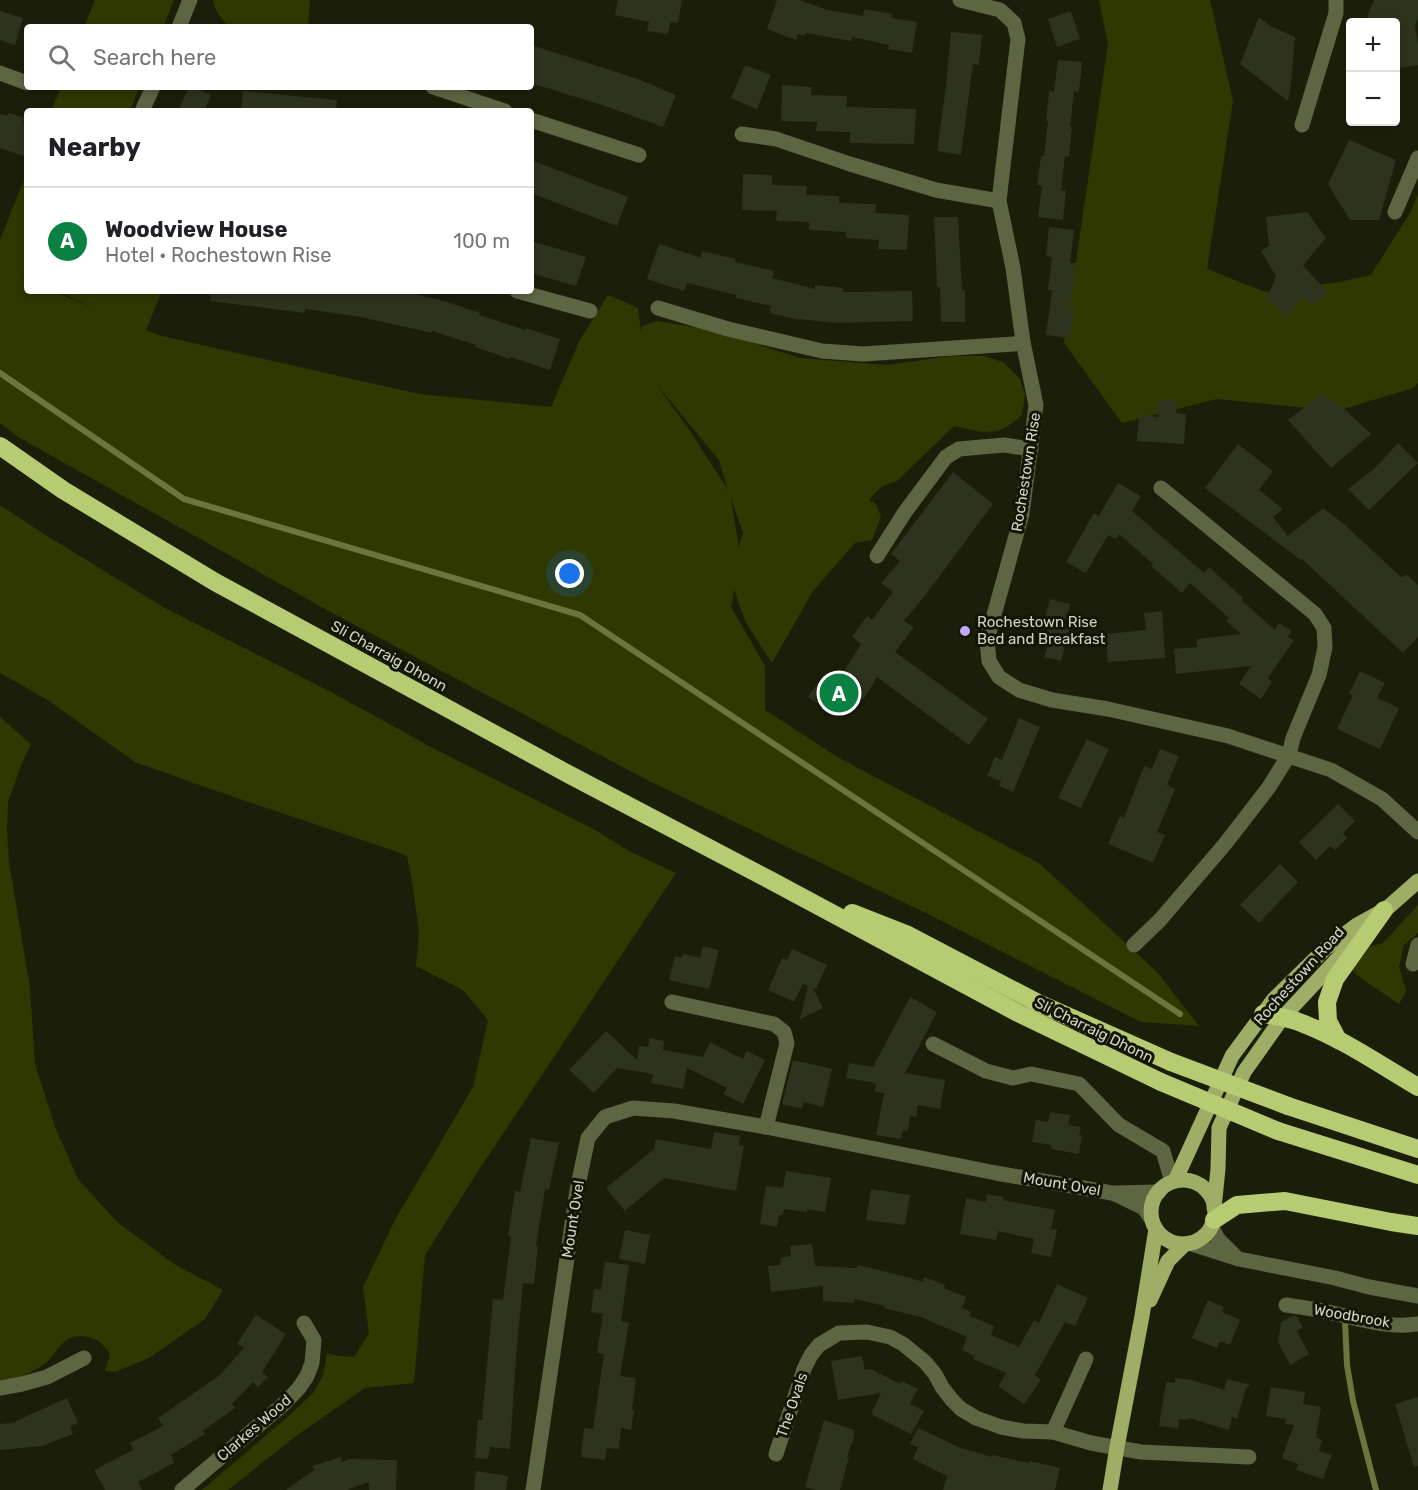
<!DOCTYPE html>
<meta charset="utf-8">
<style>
:root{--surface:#fff;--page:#f6f6f6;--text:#202124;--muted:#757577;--line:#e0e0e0;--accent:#0b8043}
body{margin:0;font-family:Rubik,sans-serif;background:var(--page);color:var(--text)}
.controls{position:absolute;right:18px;top:18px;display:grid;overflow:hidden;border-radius:6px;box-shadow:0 3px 9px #0003}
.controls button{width:54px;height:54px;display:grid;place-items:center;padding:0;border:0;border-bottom:2px solid var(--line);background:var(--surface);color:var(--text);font:30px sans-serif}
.you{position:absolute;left:570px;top:574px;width:21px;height:21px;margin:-15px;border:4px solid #fff;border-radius:50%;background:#1a73e8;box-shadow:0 0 0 9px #1a73e833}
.badge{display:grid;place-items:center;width:39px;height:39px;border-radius:50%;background:var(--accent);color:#fff;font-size:20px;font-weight:700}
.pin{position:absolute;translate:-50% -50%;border:3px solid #fff;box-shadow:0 2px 6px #0006}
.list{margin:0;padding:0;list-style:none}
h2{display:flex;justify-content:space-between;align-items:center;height:78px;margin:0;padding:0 24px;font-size:26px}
h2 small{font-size:20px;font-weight:400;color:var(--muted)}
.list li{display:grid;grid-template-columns:39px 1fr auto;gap:18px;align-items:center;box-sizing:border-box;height:108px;padding:0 24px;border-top:2px solid var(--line)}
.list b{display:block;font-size:22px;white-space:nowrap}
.list p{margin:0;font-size:20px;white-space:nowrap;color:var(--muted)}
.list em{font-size:20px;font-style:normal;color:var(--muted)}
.icon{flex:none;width:33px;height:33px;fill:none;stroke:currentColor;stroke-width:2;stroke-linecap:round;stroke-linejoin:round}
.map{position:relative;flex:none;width:1418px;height:1490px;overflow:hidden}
.search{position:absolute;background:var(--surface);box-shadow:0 3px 9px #0003;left:24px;top:24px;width:510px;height:66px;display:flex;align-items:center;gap:15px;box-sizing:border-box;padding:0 21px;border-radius:6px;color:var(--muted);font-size:22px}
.panel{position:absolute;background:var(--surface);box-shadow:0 3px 9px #0003;left:24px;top:108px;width:510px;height:186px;border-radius:6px}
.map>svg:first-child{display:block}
</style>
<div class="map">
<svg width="1418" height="1490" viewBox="0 0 1418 1490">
<rect width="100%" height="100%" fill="#1b1f0a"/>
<g fill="#2e3800" fill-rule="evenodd">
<polygon points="95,0 174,0 163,27 84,27"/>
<path d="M213,0H310L308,27H230C222,20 215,11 213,0Z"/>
<polygon points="1099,0 1210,0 1233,101 1207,269 1265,292 1339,282 1371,275 1411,211 1418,194 1418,383 1413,388 1337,411 1217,399 1122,423 1064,343 1108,44"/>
<polygon points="61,87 139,87 130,111 51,111"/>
<path d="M27,172V278L20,275L27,279V291H53L96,309L57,291H162L146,330L162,336L419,394L551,407L580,340L608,295L638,308L641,332L642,326L657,321L717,331L800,358L887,365L951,356H984L1003,362L1020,379L1025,395L1022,415C996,438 986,433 954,426L897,481L882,486L869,500L876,504L881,517L872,540L855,543L813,591L772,663L746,623L734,589L731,607L765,666V710L839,758L1039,863L1157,972L1199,1026L1141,1022L926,913L651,782L327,610L18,437L0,423V240ZM656,384L719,460L728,490L688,428ZM731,498L743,533L739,548L731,499Z"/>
<polygon points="0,505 44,534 163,607 333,693 429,746 595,830 631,852 676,873 475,1176 425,1255 414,1383 365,1388 296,1436 228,1490 202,1490 291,1414 314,1392 323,1375 327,1353 338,1356 354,1357 369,1333 363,1287 395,1220 473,1087 488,1020 463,990 416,966 419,932 412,881 407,856 392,850 222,793 135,762 46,699 0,673"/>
<path d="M0,717L31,744L22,763L8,801L7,831L9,862L30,988L35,1064L55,1127L78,1179L117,1222L174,1264L223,1290L205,1319L149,1358L115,1372L105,1371L108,1362L110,1354C107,1350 104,1346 101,1343C90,1335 71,1333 62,1344C55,1351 52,1359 43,1365C31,1373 15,1380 0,1383Z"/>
<polygon points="1418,905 1418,933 1404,945 1399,967 1406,991 1399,1004 1362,979 1348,967 1361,949 1383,943"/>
</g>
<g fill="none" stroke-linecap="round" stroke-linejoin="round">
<g stroke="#6c753c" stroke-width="6">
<polyline points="0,373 184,499 580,615 1180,1014"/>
<polyline points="1345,1321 1347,1365 1353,1401 1376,1490"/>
</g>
</g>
<g fill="#2e331e">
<polygon points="618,0 682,0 678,23 670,22 668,34 647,31 649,22 615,15"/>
<polygon points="777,0 799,0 828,10 863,16 864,9 892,14 891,18 917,22 912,53 888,49 889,45 852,37 851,41 806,33 804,36 798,34 796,40 767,29"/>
<polygon points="1374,0 1418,0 1418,18 1415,26 1418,44 1418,65 1395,69 1395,22 1381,22 1367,17"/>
<polygon points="0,11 23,18 15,45 0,40"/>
<polygon points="1071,11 1080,39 1057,47 1048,19"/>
<polygon points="1259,17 1270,26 1295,37 1291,84 1288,101 1240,64"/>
<polygon points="951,32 982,35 979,65 973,64 961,155 937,151 946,86"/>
<polygon points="531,45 638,79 676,95 663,127 608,107 531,83"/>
<polygon points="1058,60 1082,62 1079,92 1074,91 1070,127 1072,127 1069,157 1065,156 1061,190 1066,191 1063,220 1038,217 1042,186 1037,185 1041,156 1044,156 1048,121 1046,121 1049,91 1054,92"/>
<polygon points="745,65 771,75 757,109 731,98"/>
<polygon points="782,85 812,87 811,95 847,96 846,107 916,109 914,144 850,143 850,132 816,131 817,122 781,121"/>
<polygon points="189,87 194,87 211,95 204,111 178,111"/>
<polygon points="243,91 337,100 336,111 241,111"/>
<polygon points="9,113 24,118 23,122 27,124 27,157 0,148 0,114 7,116"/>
<polygon points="1349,140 1396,160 1379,220 1350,220 1328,184"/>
<polygon points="531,160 628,197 617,226 531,193"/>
<polygon points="743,174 772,175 772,185 807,186 806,195 839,196 839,203 876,204 875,213 909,215 907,250 878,249 879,240 846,238 846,232 809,230 809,222 776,221 777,211 742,210"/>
<polygon points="1307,212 1326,238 1303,265 1329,294 1313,304 1300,298 1287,316 1266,300 1276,276 1261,251 1269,246 1266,217"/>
<polygon points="934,217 958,217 962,290 965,290 965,322 941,322 940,287 937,287"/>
<polygon points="1049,227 1074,230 1070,263 1076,263 1070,308 1074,309 1070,338 1046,335 1052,290 1048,290 1052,257 1046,256"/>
<polygon points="531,241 586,257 576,286 531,273"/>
<polygon points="659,244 701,258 702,251 735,259 735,262 774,271 772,278 815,289 815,285 843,288 843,292 912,291 913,321 836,323 799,319 799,320 770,313 771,306 736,298 737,295 687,283 684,291 647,279"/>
<polygon points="211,291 402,291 444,301 480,313 479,315 525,330 525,328 560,339 550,370 511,357 510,359 493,353 475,347 476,345 432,331 432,333 361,317 305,309 305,313 210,301"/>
<polygon points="1321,395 1341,406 1371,434 1331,468 1288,420"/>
<polygon points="1159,399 1177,401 1176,413 1186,414 1184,444 1137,441 1139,415 1158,417"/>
<polygon points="1398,443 1418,463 1369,510 1348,489 1374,469"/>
<polygon points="1238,444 1273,471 1259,490 1283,509 1273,517 1288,536 1323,508 1345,525 1402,578 1406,574 1418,585 1418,637 1403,653 1302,559 1301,560 1205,488"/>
<polygon points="953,472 993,504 927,593 904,621 914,627 895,652 988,719 969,745 877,677 863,700 857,697 851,706 846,703 838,716 808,697 818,682 832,690 861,644 852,637 867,616 872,620 893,592 881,583 900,561 891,554"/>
<polygon points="1118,483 1141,496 1132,511 1204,573 1209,567 1243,598 1241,600 1275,630 1279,623 1292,631 1288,637 1294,640 1268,678 1272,682 1261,699 1239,684 1251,666 1176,674 1174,649 1197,647 1197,639 1241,634 1226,621 1229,618 1190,583 1182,593 1151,566 1153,564 1119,534 1116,539 1108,535 1086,573 1066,562 1094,513 1099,516"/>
<polygon points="1050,599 1070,604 1066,620 1072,621 1061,661 1044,657 1049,643 1040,638"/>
<polygon points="1162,611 1165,658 1108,662 1106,634 1146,630 1144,613"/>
<polygon points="1360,671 1385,683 1377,698 1399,708 1380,749 1337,729 1353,695 1349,694"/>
<polygon points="1019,718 1040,727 1013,792 999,786 1001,781 987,776 995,757 1002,760"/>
<polygon points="1087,739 1109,749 1081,808 1058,798"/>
<polygon points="1160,749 1179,756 1167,785 1175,789 1157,832 1165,835 1153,863 1108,844 1120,816 1124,818 1144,766 1152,769"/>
<polygon points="1338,804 1355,821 1343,833 1347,838 1335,850 1330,846 1316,860 1299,842"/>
<polygon points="1280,864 1298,882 1259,923 1240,905"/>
<polygon points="703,946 719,950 709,989 669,980 675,956 682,958 683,954 700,958"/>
<polygon points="792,949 827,965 816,989 813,988 823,1008 800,1019 808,986 803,984 794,1002 768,990 782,958 787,960"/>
<polygon points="910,997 937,1012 905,1073 945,1080 940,1109 918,1105 916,1117 910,1116 908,1131 903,1130 901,1139 876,1135 884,1093 875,1092 876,1083 846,1078 849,1063 873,1067"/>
<polygon points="606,1031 637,1060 639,1046 648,1047 650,1038 664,1041 663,1050 703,1057 710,1042 743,1059 747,1051 765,1060 743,1104 723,1094 727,1088 687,1068 683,1089 651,1083 653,1074 617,1068 594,1093 569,1070"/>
<polygon points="793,1060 832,1069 823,1107 804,1102 802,1109 782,1104"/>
<polygon points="1050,1112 1070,1115 1068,1125 1081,1127 1079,1135 1082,1136 1079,1154 1051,1149 1051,1145 1032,1142 1036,1120 1048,1122"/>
<polygon points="714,1132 740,1136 739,1145 744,1146 736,1191 664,1178 625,1211 606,1188 654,1149 656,1139 711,1149"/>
<polygon points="531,1138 559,1143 549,1190 545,1189 536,1246 538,1246 534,1284 523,1283 516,1357 510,1449 490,1447 488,1459 475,1458 478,1420 482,1420 493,1299 503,1300 511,1237 508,1236 515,1191 520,1192"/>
<polygon points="786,1171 831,1178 825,1212 807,1209 807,1212 784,1209 783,1215 779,1215 777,1227 760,1224 766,1186 783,1188"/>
<polygon points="871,1189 910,1195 905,1225 866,1220"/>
<polygon points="987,1194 1004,1197 1003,1200 1055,1210 1051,1229 1057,1230 1051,1257 1031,1253 1034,1239 998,1231 996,1240 960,1234 966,1198 986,1202"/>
<polygon points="625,1230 650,1235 645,1264 619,1259"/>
<polygon points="812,1244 815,1266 857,1268 858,1265 911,1278 923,1282 924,1277 945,1285 944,1288 966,1297 962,1308 971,1312 970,1316 994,1326 991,1335 1019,1347 1034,1320 1039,1323 1057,1284 1088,1298 1075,1326 1065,1322 1035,1375 1041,1380 1024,1404 998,1386 1007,1373 973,1359 974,1356 962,1350 967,1337 921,1317 884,1308 885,1306 854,1299 854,1303 823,1301 823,1286 771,1292 768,1266 781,1265 780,1258 791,1256 790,1246"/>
<polygon points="605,1262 629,1265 621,1321 629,1323 620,1376 636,1378 632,1410 634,1410 631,1430 621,1428 619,1449 607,1448 605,1460 581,1457 584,1428 593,1429 604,1354 597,1353 603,1314 591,1312 594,1289 601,1290"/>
<polygon points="1208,1300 1224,1307 1222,1312 1240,1320 1230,1345 1220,1341 1217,1348 1192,1338"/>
<polygon points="256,1315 286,1334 262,1372 268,1377 258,1387 253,1382 232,1404 235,1408 203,1431 205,1434 171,1455 174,1463 138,1482 142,1490 105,1490 94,1470 133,1450 130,1443 163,1426 158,1418 220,1375 244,1348 237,1344"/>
<polygon points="1293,1316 1297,1316 1303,1328 1297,1331 1309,1354 1290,1365 1278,1342 1281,1322"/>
<polygon points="862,1356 865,1370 871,1369 900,1384 902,1381 918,1389 910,1404 924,1411 911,1434 871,1414 881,1393 838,1400 831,1361"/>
<polygon points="1175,1378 1192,1380 1224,1390 1227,1379 1251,1385 1246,1388 1237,1419 1232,1417 1229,1430 1189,1418 1188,1420 1179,1419 1178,1428 1159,1426 1166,1382 1175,1383"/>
<polygon points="1271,1387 1305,1392 1303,1404 1321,1407 1316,1437 1322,1440 1319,1451 1332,1455 1323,1479 1296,1470 1298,1464 1282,1458 1294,1425 1285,1424 1286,1419 1266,1416"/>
<polygon points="1418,1397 1418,1466 1414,1467 1395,1404"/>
<polygon points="67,1398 78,1423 70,1426 73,1434 42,1446 0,1450 0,1424 12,1423"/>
<polygon points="824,1420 854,1430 854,1437 847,1457 849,1457 840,1490 816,1490 805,1487"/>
<polygon points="918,1428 961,1448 992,1457 992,1455 1029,1463 1030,1461 1060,1468 1055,1490 943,1490 947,1476 913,1459 918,1447 910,1444"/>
<polygon points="341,1457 342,1462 349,1459 397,1460 396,1490 369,1490 369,1482 346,1490 286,1490 314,1470 312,1466"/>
<polygon points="476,1471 508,1476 506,1490 474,1490"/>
</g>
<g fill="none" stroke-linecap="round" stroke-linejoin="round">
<g stroke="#5d6543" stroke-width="15">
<polyline points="960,0 1000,10 1014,23 1018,39 999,201 1013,268 1023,342 1036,405 1022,514 987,640 989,661 999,677 1019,690 1052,700 1108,709 1228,736 1331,770 1382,799 1418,832"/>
<polyline points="179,27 190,0"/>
<polyline points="0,73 27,83"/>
<polyline points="433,87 505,111"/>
<polyline points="142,111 153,87"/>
<polyline points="531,120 639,155"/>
<polyline points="1302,125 1336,13 1336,0"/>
<polyline points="742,134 776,139 850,164 936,190 999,201"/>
<polyline points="1395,212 1418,158"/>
<polyline points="517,291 590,311"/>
<polyline points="658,308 728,329 822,351 863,354 1014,344 1023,342"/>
<polyline points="877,556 905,512 946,457 959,449 1004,445 1031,449"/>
<polyline points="1134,945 1160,920 1225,844 1269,787 1289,755 1293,738 1319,675 1325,647 1324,628 1315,614 1161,488"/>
<polyline points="1413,964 1418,945"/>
<polyline points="672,1002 774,1024 784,1032 787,1043 766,1127"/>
<polyline points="933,1044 986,1071 1013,1078 1031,1074 1079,1084 1119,1125 1163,1151 1172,1182"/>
<polyline points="1115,1194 1144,1208 1152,1220"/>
<polyline points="1211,1226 1218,1239 1236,1257"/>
<polyline points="1189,1243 1239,1259 1335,1278 1369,1287 1418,1296"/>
<path d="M1286,1305C1300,1307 1315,1309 1328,1312C1356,1318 1390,1329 1418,1324"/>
<polyline points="0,1388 22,1384 47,1377 84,1358"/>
<polyline points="1053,1432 1086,1359"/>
<polyline points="776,1454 804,1369 811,1355 819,1345 839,1333 867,1332 890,1337 903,1344 925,1362 935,1374 942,1387 952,1400 961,1409 976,1418 1001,1427 1023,1431 1053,1432 1091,1443 1141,1452 1249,1457"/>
<polyline points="182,1490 286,1402 299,1388 307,1376 312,1363 314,1340 304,1323"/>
<polyline points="533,1490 577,1190 588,1138 605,1117 633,1108 674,1111 766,1127 996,1173 1112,1193 1159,1192"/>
</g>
<g stroke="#9eae66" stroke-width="15">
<polyline points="1376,918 1418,881"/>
<circle cx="1183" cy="1212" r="32"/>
<polyline points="1175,1181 1232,1056 1274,999 1326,948 1357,925 1384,910"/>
<polyline points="1214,1208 1218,1169 1219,1128 1244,1072 1283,1017 1356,939"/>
<polyline points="1150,1300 1168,1261 1185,1244"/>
<polyline points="1110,1490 1117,1447 1142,1316 1156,1229"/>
</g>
<g stroke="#b7cb73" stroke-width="18">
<polyline points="0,446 63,490 215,582 570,775 770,880 1018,1013 1161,1082"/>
<polyline points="852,913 908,935 1038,1003 1171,1062"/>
<path d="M1263,1014C1277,1016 1291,1018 1304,1024C1343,1039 1382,1066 1418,1087"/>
<polyline points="1338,1040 1328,1021 1327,1002 1335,979 1384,910"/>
<polyline points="1288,1106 1418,1149"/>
<polyline points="1278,1131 1418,1175"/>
<polyline points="1214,1220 1237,1205 1285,1201 1391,1222 1418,1226"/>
</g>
<g stroke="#b7cb73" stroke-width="18">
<polyline points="1171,1062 1288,1106"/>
<polyline points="1161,1082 1278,1131"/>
</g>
</g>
<circle fill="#c1a8f3" stroke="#121603" stroke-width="2" cx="965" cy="631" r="6"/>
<g text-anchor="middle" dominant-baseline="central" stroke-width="6" stroke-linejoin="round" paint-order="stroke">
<g font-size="15" fill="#d0d4c7" stroke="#121603">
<text transform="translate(1026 472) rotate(-81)">Rochestown Rise</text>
<text transform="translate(389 656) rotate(29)">Sli Charraig Dhonn</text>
<text transform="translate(1299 976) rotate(-48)">Rochestown Road</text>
<text transform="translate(1094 1030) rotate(26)">Sli Charraig Dhonn</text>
<text transform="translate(1062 1184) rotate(10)">Mount Ovel</text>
<text transform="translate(573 1219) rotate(-81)">Mount Ovel</text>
<text transform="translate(1352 1316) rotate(10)">Woodbrook</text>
<text transform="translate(792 1405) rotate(-71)">The Ovals</text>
<text transform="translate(254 1428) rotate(-41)">Clarkes Wood</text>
</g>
<g font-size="15" fill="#d0d4c7" stroke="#121603" text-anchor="start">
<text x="977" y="622">Rochestown Rise<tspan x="977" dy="17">Bed and Breakfast</tspan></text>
</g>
</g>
</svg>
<div class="controls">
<button>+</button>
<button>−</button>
</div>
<div class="you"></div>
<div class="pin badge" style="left:839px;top:693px">A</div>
<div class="search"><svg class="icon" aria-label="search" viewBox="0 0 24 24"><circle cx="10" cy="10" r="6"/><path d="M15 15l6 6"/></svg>Search here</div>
<section class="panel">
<h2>Nearby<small></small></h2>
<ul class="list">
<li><span class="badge">A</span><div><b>Woodview House</b><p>Hotel · Rochestown Rise</p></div><em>100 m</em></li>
</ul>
</section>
</div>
